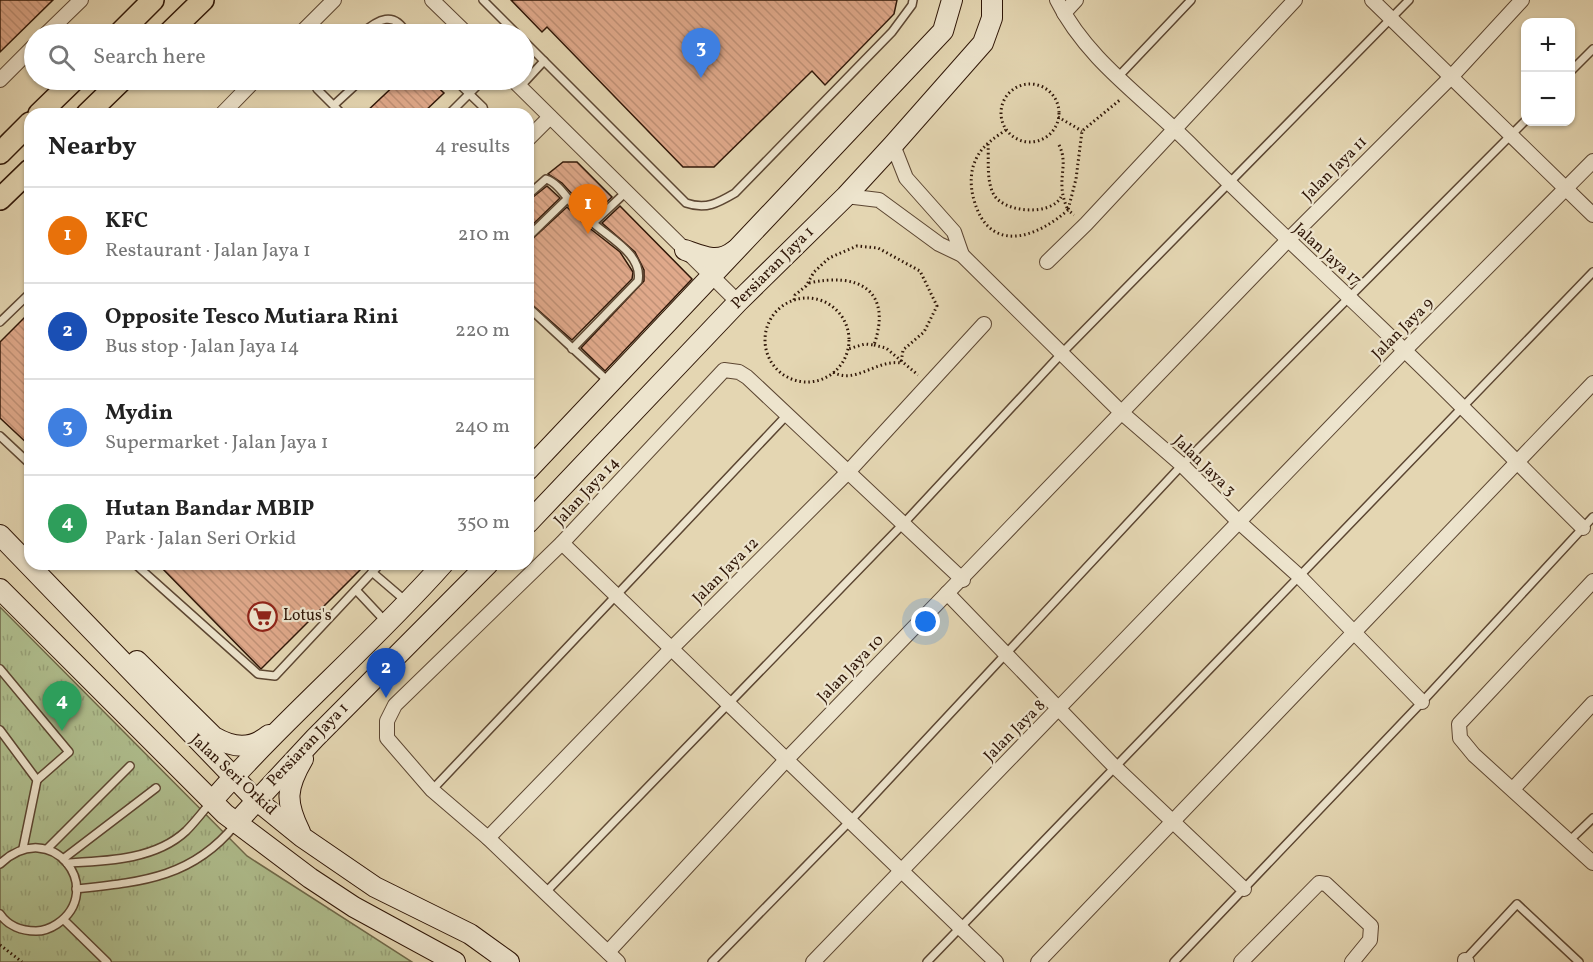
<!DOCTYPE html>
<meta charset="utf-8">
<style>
:root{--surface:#fff;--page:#f6f6f6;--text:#222;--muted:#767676;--line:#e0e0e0;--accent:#8f2418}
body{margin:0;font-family:Vollkorn,serif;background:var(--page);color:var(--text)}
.controls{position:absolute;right:18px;top:18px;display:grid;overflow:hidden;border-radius:12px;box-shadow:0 2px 4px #0004}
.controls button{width:54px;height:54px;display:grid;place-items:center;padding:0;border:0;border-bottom:2px solid var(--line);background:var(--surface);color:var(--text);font:30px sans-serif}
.you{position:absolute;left:926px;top:622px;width:21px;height:21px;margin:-15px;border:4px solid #fff;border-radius:50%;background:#1a73e8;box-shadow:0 0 0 9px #1a73e833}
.badge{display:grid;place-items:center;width:39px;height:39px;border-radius:50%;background:var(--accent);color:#fff;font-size:20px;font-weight:700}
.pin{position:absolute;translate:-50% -50px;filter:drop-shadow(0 2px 3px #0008)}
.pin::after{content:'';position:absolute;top:32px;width:21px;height:18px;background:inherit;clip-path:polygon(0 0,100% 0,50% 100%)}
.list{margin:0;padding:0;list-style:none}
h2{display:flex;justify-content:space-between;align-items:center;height:78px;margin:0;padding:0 24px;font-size:26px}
h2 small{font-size:20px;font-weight:400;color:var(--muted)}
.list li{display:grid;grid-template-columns:39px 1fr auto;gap:18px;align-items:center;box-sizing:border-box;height:96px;padding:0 24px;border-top:2px solid var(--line)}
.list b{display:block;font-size:22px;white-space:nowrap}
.list p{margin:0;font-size:20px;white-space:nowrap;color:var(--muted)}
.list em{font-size:20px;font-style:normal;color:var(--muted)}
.icon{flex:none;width:33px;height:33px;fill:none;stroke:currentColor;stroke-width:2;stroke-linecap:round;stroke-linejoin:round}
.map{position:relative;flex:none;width:1593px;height:962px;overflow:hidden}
.search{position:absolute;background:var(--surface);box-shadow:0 2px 4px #0004;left:24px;top:24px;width:510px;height:66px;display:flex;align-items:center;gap:15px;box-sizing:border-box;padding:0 21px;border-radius:33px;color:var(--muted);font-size:22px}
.panel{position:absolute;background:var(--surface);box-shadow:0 2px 4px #0004;left:24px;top:108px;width:510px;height:462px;border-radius:18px}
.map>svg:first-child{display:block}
</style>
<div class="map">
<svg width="1593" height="962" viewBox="0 0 1593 962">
<defs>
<pattern id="grass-tufts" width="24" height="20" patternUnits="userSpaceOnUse" patternTransform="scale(1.5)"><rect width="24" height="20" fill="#b0bf8f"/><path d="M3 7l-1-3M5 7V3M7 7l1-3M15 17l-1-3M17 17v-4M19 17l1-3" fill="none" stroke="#98a37a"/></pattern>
<pattern id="building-back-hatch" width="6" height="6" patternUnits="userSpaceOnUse" patternTransform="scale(1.5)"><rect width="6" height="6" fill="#e0a98b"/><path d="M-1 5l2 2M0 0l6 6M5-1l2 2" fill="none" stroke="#c09176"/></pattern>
</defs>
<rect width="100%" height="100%" fill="#e4d6b2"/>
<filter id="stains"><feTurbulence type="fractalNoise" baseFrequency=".00333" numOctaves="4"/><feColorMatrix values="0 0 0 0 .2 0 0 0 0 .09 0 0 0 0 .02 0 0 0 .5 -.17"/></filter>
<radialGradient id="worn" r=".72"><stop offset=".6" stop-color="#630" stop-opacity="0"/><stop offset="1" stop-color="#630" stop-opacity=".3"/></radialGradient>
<polygon fill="url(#grass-tufts)" stroke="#706a4b" stroke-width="1.5" points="0,607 247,856 412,962 0,962"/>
<g fill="url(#building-back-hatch)" stroke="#2f1607" stroke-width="1.5">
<polygon points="0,0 53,0 0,52"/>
<polygon points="511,0 897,0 894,14 825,85 812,71 714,167 683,167 547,27 542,32"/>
<polygon points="400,80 430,80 444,93 422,114 364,114"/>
<polygon points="563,162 577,162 612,197 592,216 562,183 548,174"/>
<polygon points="547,186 560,198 528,229 528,201"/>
<polygon points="620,206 692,279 605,371 581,348 644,281 644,270 635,252 602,223"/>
<polygon points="567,207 583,223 620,252 633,272 632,279 572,340 528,301 528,243"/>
<polygon points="30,312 30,446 0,418 0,342"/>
<polygon points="158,564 366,564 261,669"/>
</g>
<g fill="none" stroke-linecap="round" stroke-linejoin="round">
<defs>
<g id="lane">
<polyline points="483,0 517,34"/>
<path d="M361,34C378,19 394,10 407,34"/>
<path d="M524,41L686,203C706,210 718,203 735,193L892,32L912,5L913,0"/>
<polyline points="1570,72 1593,49"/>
<polyline points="1117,78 1191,0"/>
<polyline points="316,80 317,89 342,114"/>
<polyline points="455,80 483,107 485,114"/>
<polyline points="520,87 544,61"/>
<polyline points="334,105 361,80"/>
<polyline points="449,114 483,80"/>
<path d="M528,195L546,179C563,184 574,214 593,223L626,192"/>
<polyline points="528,237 566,200"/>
<polyline points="528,307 609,382"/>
<polyline points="0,322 30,293"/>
<path d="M572,349L638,281C643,255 611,239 593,223"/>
<polyline points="0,436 30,464"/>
<polyline points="135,564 258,674 275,676 380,564"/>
<polyline points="372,572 407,602"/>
<polyline points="356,590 386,622"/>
<polyline points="0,669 69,752 37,780"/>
<polyline points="0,730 37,780 23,848"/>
<polyline points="432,790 787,415"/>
<polyline points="1569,841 1593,818"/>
<polyline points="48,848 130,766"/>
<polyline points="63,859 156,788"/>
<path d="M67,863C106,861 155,860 186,831C194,823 202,813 210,803"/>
<path d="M0,864C52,815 107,890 57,924C51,928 43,931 36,931C22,931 8,926 0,914"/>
<path d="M76,889C141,882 192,878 235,825"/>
<polyline points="545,893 904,523 1063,352 1409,0"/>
<polyline points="64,920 107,962"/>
<polyline points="1465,960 1517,904 1579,962"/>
<polyline points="712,962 850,821 1182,465 1526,120"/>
<polyline points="927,962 1593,272"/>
<polyline points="1174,962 1422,702 1593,517"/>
</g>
<g id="street">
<polyline points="432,0 467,34"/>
<path d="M1057,0C1086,59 1143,97 1189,143C1258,213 1331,279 1402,348C1463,406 1522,468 1583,528"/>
<polyline points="1372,0 1593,215"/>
<polyline points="1064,13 1076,0"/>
<polyline points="46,34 81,0"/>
<polyline points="300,34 334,0"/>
<polyline points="0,80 34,46"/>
<polyline points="513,80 738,302"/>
<polyline points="222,114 255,80"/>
<polyline points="528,139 550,117"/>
<polyline points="893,145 906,178 954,232 962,255"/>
<polyline points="846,196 879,200 939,244 962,255 1122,413 1182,465 1239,522 1299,576 1422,702"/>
<polyline points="1047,262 1086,224 1295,0"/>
<polyline points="562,543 996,962"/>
<polyline points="1593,581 1459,724 1460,738 1474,755 1593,863"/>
<polyline points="947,593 1114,766 1244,889"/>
<polyline points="1514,788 1593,703"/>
<polyline points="488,838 671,649 849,471 984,324"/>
<polyline points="608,952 787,759 1287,241 1452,76 1522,0"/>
<polyline points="1465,960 1467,962"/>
<polyline points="618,962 488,838 432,790 387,738 387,721 395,705 562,543 724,370 739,372 747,377 963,580"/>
<polyline points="813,962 1405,350 1593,161"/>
<polyline points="1038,962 1593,383"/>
<polyline points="1241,962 1319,883 1326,884 1371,926 1370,940 1352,962"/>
</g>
<g id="secondary">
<path d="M685,250C702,256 718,264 734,251"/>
<polyline points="528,470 943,31 952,0"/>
<polyline points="528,523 738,302 846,196 893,145 983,43 992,18 992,0"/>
<polyline points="0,535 255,799 302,837 375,887 470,934 509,962"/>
<polyline points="0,589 225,814 310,878 354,907 455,962"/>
<path d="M137,661L214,737C233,748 251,750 269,735"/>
<path d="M212,801C285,718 369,647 443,564"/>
<polyline points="236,823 315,738 488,564"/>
<path d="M300,832C285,802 286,788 303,759"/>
</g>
<g id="primary">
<polyline points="119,34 153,0"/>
<polyline points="168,34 203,0"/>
<polyline points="39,114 74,80"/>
<polyline points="87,114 122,80"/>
<polyline points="0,153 30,123"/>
<polyline points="0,199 30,170"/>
</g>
</defs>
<use href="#lane" stroke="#5c4632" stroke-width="10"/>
<use href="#street" stroke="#5c4632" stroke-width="16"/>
<use href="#secondary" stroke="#2f1607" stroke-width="22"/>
<use href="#primary" stroke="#2f1607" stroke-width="24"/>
<g stroke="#2f1607" stroke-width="3" stroke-dasharray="1.5 3" stroke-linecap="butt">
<circle cx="1030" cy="113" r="29"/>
<polyline points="1058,117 1082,131"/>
<path d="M1006,130C994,138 982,146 976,159C970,171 970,187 974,200C989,254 1035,239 1068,210L1074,215"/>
<path d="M988,144C989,160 986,181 994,195C1005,213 1051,216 1061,197"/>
<path d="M1059,145C1070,167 1054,180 1068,210L1076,179L1082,131L1121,99"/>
<path d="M809,283C858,272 893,290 874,345L865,344L848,349"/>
<circle cx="807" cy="340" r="42"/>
<path d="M794,300L795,295L806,286L814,272L829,258L857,246L878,248L920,271L937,306L924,332L903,350L901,363C877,359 855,385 833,372"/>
<polyline points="874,345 886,348 918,375"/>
<polyline points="0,945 22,962"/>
</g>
<use href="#lane" stroke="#ede4cd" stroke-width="7"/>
<use href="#street" stroke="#ede4cd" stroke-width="14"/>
<use href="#secondary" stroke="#ede4cd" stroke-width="20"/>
<use href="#primary" stroke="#e4d6b2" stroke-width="21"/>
</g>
<defs>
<symbol id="supermarket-ring" viewBox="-11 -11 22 22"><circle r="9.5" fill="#ede4cd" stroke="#8f2418" stroke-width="1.5"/><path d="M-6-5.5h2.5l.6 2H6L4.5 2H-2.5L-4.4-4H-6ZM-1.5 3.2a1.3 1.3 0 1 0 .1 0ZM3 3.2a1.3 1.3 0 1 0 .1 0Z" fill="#8f2418"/></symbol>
</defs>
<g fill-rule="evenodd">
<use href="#supermarket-ring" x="246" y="600" width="33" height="33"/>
</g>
<g text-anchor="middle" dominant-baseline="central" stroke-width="4.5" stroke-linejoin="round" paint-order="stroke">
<g font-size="16" fill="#2f1607" stroke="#ede4cd">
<text transform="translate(1335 169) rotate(-45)">Jalan Jaya 11</text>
<text transform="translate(1327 255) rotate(42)">Jalan Jaya 17</text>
<text transform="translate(773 268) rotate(-45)">Persiaran Jaya 1</text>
<text transform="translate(1403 329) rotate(-45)">Jalan Jaya 9</text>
<text transform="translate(1204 466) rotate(44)">Jalan Jaya 3</text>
<text transform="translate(587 492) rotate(-47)">Jalan Jaya 14</text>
<text transform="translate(726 571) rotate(-45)">Jalan Jaya 12</text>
<text transform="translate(851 669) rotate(-46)">Jalan Jaya 10</text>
<text transform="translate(1015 731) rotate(-45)">Jalan Jaya 8</text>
<text transform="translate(308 745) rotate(-46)">Persiaran Jaya 1</text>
<text transform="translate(233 775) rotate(43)">Jalan Seri Orkid</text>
</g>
<g font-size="16" fill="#2f1607" stroke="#ede4cd" text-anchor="start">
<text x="283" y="616">Lotus's</text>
</g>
</g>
<rect width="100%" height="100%" filter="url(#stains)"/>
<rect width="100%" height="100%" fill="url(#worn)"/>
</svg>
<div class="controls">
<button>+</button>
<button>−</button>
</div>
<div class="you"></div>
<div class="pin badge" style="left:588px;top:234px;background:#e8710a">1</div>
<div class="pin badge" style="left:386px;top:698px;background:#1a4fb4">2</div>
<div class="pin badge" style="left:701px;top:78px;background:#3f7fe0">3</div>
<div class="pin badge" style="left:62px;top:731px;background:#2e9e5b">4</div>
<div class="search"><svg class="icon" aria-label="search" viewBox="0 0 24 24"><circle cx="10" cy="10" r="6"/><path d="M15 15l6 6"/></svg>Search here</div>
<section class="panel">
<h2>Nearby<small>4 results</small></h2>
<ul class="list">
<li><span class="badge" style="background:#e8710a">1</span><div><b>KFC</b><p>Restaurant · Jalan Jaya 1</p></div><em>210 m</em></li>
<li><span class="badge" style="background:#1a4fb4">2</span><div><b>Opposite Tesco Mutiara Rini</b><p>Bus stop · Jalan Jaya 14</p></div><em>220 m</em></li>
<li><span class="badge" style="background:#3f7fe0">3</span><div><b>Mydin</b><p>Supermarket · Jalan Jaya 1</p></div><em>240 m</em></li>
<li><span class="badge" style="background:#2e9e5b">4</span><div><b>Hutan Bandar MBIP</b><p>Park · Jalan Seri Orkid</p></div><em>350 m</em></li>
</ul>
</section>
</div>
